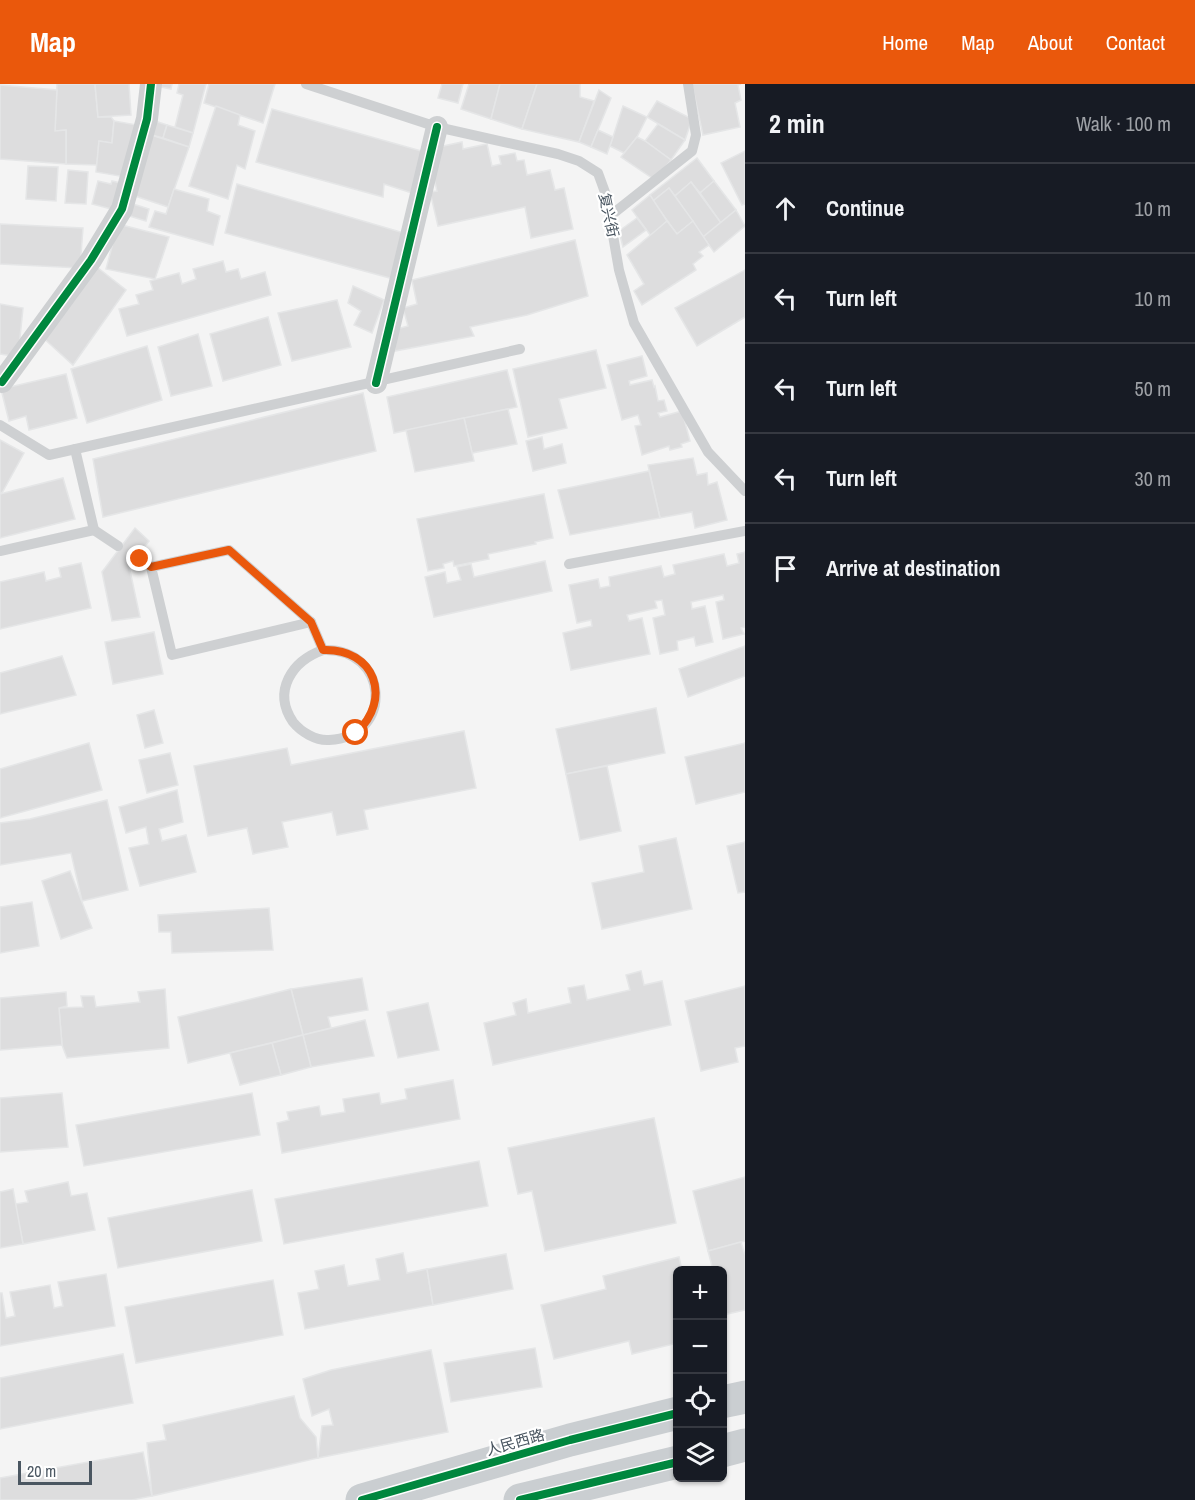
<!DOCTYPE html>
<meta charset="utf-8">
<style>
:root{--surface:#171b24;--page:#242831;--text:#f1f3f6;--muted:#9ea1a6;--line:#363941;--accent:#ea580c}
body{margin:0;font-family:"Archivo Narrow","Noto Sans SC",sans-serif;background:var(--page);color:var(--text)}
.controls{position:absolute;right:18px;bottom:18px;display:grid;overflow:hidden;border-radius:9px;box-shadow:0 2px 4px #0004}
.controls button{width:54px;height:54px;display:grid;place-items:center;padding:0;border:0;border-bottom:2px solid var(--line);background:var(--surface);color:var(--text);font:30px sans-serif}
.scale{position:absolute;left:18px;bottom:15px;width:74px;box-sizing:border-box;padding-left:6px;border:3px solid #4a5661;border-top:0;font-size:16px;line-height:21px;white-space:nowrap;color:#4a5661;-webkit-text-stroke:4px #fff;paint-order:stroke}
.stop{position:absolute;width:18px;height:18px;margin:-14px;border:4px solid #ea580c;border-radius:50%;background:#fff}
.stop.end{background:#ea580c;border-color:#fff;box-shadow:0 2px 6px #0008}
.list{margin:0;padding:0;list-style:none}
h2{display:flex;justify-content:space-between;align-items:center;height:78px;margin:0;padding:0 24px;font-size:26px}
h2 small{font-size:20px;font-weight:400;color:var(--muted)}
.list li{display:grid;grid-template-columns:39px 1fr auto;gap:18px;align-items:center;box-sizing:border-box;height:90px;padding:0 24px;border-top:2px solid var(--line)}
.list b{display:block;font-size:22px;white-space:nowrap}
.list em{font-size:20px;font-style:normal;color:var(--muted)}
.icon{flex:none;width:33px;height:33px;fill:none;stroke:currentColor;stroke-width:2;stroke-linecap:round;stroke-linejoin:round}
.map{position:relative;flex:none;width:745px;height:1416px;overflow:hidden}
header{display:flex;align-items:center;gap:36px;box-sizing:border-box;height:84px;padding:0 30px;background:var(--accent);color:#fff}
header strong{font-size:28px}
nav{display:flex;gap:33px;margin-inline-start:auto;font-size:21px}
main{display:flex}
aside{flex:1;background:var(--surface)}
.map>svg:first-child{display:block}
</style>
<header>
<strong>Map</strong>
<nav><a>Home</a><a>Map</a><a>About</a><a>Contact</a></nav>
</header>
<main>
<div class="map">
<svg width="745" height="1416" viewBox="0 0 745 1416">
<rect width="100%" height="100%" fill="#f4f4f4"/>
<g fill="#ddddde" stroke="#e5e6e7" stroke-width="1.5">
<polygon points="57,0 95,0 98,33 111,33 114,37 112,59 99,57 97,81 66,80 66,46 55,47"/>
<polygon points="95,0 129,0 131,31 98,33"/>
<polygon points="157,0 172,0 171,5 156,2"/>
<polygon points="179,0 206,0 193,49 175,43 183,11 177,9"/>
<polygon points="209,0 275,0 263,39 204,19"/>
<polygon points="442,0 463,0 458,19 438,14"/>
<polygon points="469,0 500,0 491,35 461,25"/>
<polygon points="500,0 537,0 522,45 491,35"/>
<polygon points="537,0 580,0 580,13 594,17 579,58 522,45"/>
<polygon points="692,0 741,0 738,1 741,16 735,19 740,43 703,51"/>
<polygon points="0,1 57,6 55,47 66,46 66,80 0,75"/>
<polygon points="599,6 611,14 591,63 579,58"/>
<polygon points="657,17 692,35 685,56 647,33"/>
<polygon points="216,22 240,31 238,41 255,47 245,85 237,81 228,115 189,102"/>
<polygon points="623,22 647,33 637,53 624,69 610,62"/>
<polygon points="272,25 425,68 415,110 384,100 383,113 256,78"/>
<polygon points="152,36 167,41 163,54 148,50"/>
<polygon points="114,37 137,41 131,94 96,88 99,57 112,59"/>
<polygon points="658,40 685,56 671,76 645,57"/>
<polygon points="167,41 193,49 189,63 163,54"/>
<polygon points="598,46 613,53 607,70 591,63"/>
<polygon points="148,50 189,63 168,123 132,111"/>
<polygon points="637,53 645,57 671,76 655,96 621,73"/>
<polygon points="462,58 463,65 487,60 492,82 501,80 499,72 515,69 517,77 524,76 527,91 550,86 555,106 564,104 573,145 531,154 525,123 438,142 430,108 437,107 432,85 439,63"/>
<polygon points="745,67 745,120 742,121 721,79"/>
<polygon points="697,74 714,97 700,109 691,98 675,112 669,104 653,117 650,111"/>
<polygon points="28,82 58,83 56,117 26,115"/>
<polygon points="68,86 88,88 86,120 65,119"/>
<polygon points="98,97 111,100 112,97 125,100 119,127 92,120"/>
<polygon points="714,97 736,126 721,139 700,109"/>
<polygon points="691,98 721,139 703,153 675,112"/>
<polygon points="237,100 404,149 397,196 225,149"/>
<polygon points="669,104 693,137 677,150 653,117"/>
<polygon points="174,105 209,115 207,127 220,132 213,161 149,143 155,127 166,130"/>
<polygon points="650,111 667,137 651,152 632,126"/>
<polygon points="130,119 149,125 146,137 126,131"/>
<polygon points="736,126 745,142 714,168 703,153"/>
<polygon points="637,134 646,146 623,163 619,147"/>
<polygon points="667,137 677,150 693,137 709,161 699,168 703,172 693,180 696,186 642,221 634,207 644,200 627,171"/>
<polygon points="0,140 83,144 80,184 0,180"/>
<polygon points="118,140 169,153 155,195 106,185"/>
<polygon points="575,156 588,212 527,231 470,243 474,252 395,267 393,246 408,242 403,224 417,220 412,196"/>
<polygon points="223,177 226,188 238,185 241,195 265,188 271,211 127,252 119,225 139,220 136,211 153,206 150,197 179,189 182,200 196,195 193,185"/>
<polygon points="93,180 126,206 73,281 40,251"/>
<polygon points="745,186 745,233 697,262 675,224"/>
<polygon points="353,202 384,216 372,249 354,241 361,227 348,219"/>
<polygon points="337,216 351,263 292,277 278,229"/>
<polygon points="0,220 23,224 18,273 0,270"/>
<polygon points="268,233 281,281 223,297 210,250"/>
<polygon points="198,250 212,302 171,312 158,263"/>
<polygon points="147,262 162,316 87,339 71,285"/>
<polygon points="596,266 606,304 559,315 567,344 528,353 513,285"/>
<polygon points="642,272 647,292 629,297 630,301 652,296 654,303 655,302 658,317 664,316 667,327 658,329 660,333 682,327 690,357 681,360 682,363 670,366 669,362 642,371 635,342 641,341 638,331 622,336 607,281"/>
<polygon points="507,286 517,323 394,349 387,313"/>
<polygon points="66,290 77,334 29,346 26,332 9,337 1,305"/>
<polygon points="363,309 376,367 103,433 93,375"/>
<polygon points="508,325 517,360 472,369 464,334"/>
<polygon points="464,334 474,377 415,388 406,346"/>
<polygon points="542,353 544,365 562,360 566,379 533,387 526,357"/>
<polygon points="0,356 24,369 2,409 0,408"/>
<polygon points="693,374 697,391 707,389 708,401 717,398 727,436 695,444 692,428 660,434 648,381"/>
<polygon points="649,387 660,434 570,451 558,406"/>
<polygon points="63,394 75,435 0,454 0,410"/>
<polygon points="544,410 553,454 535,458 536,460 488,470 489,475 454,482 453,477 443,480 444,484 428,487 417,435"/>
<polygon points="135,444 149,457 129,482 140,533 112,537 102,488"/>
<polygon points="745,468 745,543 741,544 744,550 723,555 716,518 724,516 723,511 691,518 692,525 705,522 713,558 696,562 694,553 677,557 678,566 660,570 653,534 665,531 662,516 655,517 657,524 627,531 629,537 642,534 650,570 571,586 563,549 592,542 591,536 577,539 569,501 598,495 600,504 610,502 609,493 661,482 664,493 675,490 673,481 724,470 727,482 739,479 737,470"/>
<polygon points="545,477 552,507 434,533 425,493 445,488 447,499 461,496 457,483 471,480 474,493"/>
<polygon points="81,479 91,524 0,545 0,498 44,488 46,497 61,493 59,484"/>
<polygon points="154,548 163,590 113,600 105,558"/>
<polygon points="745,562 745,592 688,613 679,585"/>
<polygon points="62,572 76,611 0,630 0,589"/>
<polygon points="656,624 665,669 566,690 556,645"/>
<polygon points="154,626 163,659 145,664 137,631"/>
<polygon points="464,647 476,704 364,726 368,745 337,751 332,728 282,738 288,763 253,770 247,744 208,752 194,682 287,664 291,681"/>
<polygon points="89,659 102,706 0,734 0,685"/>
<polygon points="745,659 745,708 696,720 685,673"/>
<polygon points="170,669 178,701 147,709 139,676"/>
<polygon points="607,682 621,747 580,756 566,690"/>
<polygon points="177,706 183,738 159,745 162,757 186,751 196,788 140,802 129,764 149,760 146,743 126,749 119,723"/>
<polygon points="107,716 128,806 82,817 71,769 0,781 0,739 30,735"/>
<polygon points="676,754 692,825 602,845 592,799 644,788 639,762"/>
<polygon points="745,758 745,808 738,809 727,762"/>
<polygon points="70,787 92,844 61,855 42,797"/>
<polygon points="32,818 39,862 0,869 0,823"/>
<polygon points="269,824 273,866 172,869 171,848 159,848 158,831"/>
<polygon points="641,887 644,901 662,897 671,941 493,981 484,939 516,931 513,919 526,915 528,929 571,919 568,904 584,901 587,916 630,906 626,891"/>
<polygon points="362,894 368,926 328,933 331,944 303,951 291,905"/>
<polygon points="745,902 745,962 735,964 738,978 701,987 685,917"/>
<polygon points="165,905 169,964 67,974 62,961 59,924 83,923 81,912 94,912 96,923 140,918 138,908"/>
<polygon points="291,905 303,951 188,979 178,933"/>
<polygon points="66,908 67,922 59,924 62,961 0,966 0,914"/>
<polygon points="428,919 439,966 398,974 387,928"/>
<polygon points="365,936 374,972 311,983 303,951"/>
<polygon points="303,951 311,983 281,991 272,959"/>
<polygon points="272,959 281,991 240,1001 230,969"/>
<polygon points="453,996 460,1035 282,1069 277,1039 289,1036 287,1028 319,1022 321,1032 345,1028 343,1015 379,1009 381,1020 407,1015 405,1005"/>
<polygon points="62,1009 68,1063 0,1068 0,1014"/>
<polygon points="252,1009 260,1051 84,1082 76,1041"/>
<polygon points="654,1034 676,1139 545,1167 532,1107 518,1110 508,1064"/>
<polygon points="479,1077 488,1122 284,1160 275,1115"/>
<polygon points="745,1093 745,1157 708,1167 693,1107"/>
<polygon points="68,1098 71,1112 87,1109 95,1146 23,1160 15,1120 28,1118 25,1107"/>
<polygon points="13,1105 23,1160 0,1164 0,1108"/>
<polygon points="252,1106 262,1157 118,1184 108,1134"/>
<polygon points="741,1158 745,1171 745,1226 723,1231 722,1186 713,1186 708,1167"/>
<polygon points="403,1169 407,1189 427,1185 433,1221 305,1245 298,1209 319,1205 315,1187 344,1181 348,1202 380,1196 376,1175"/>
<polygon points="506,1170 513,1205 433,1221 427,1185"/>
<polygon points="679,1173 682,1186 678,1186 678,1259 632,1270 629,1257 554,1275 541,1221 606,1205 603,1192"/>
<polygon points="106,1190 115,1242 0,1262 0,1209 2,1209 6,1234 15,1232 10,1208 50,1201 54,1224 63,1222 58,1198"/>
<polygon points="273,1196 283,1251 136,1279 125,1223"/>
<polygon points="535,1264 542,1303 451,1318 444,1279"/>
<polygon points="431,1266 448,1348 318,1374 322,1342 333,1341 329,1325 312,1332 303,1295 331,1286"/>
<polygon points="123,1270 133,1319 0,1345 0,1294"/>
<polygon points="294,1312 300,1334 316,1353 318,1374 152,1412 147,1359 166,1356 163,1341"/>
<polygon points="143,1368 152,1412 132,1416 0,1416 0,1394"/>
</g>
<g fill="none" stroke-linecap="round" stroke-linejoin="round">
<g stroke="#ced0d2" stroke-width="10">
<polyline points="306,0 437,43 558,70 579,77 598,89 606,111 619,186 634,239 708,368 745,407"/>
<polyline points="610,132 692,67 696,51 688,0"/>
<polyline points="0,341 49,371 520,265"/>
<polyline points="94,446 118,462"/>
<polyline points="0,467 94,446 75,365"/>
<polyline points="140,475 151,483 229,466 311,538 172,571 151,483"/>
<polyline points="569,480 745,447"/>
<path d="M311,538L323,566C292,577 272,607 293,638C301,648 316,657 329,656C395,653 389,563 323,566"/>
</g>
<g stroke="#ced0d2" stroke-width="22">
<polyline points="2,298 91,176 122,125 147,35 151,0"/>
<polyline points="376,299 437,43"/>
</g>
<g stroke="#caced1" stroke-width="33">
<polyline points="722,1318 745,1313"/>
<polyline points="722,1367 745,1361"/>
<polyline points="362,1416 570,1356 678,1329"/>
<polyline points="520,1416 678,1378"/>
</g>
<defs>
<g id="cycleway">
<polyline points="2,298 91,176 122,125 147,35 151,0"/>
<polyline points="376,299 437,43"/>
<polyline points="362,1416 570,1356 678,1329"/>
<polyline points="520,1416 678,1378"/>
</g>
</defs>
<use href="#cycleway" stroke="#fff" stroke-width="11"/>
<use href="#cycleway" stroke="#00873e" stroke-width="8"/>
</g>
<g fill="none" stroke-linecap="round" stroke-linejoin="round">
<path stroke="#ea580c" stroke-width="8" d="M140,475L151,483L229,466L311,538L323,566C375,564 393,615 356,649"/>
</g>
<g text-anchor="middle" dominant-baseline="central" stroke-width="4.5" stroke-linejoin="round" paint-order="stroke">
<g font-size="15" fill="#4a5661" stroke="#fff">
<text transform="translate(609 131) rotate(78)">复兴街</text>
<text transform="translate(515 1358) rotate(-16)">人民西路</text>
</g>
</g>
</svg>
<div class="controls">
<button>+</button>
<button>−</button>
<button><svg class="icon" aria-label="locate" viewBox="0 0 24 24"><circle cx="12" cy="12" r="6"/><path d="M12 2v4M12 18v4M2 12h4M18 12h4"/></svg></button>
<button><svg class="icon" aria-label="layers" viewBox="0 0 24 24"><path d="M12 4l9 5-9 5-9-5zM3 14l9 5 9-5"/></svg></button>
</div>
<div class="scale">20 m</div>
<div class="stop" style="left:356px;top:649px"></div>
<div class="stop end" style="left:140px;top:475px"></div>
</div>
<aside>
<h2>2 min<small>Walk · 100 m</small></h2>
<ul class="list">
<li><svg class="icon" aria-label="ahead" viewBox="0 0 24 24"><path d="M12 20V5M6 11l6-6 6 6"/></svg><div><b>Continue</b></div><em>10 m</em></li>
<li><svg class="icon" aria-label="left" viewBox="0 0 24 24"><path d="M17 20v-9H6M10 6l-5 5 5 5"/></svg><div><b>Turn left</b></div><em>10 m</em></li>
<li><svg class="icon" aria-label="left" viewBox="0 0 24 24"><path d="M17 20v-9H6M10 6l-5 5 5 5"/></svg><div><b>Turn left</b></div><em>50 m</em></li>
<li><svg class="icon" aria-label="left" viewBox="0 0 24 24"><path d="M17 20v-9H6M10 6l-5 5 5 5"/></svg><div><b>Turn left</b></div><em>30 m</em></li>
<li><svg class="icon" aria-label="arrive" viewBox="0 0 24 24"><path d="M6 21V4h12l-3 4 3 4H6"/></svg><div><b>Arrive at destination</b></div></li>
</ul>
</aside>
</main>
